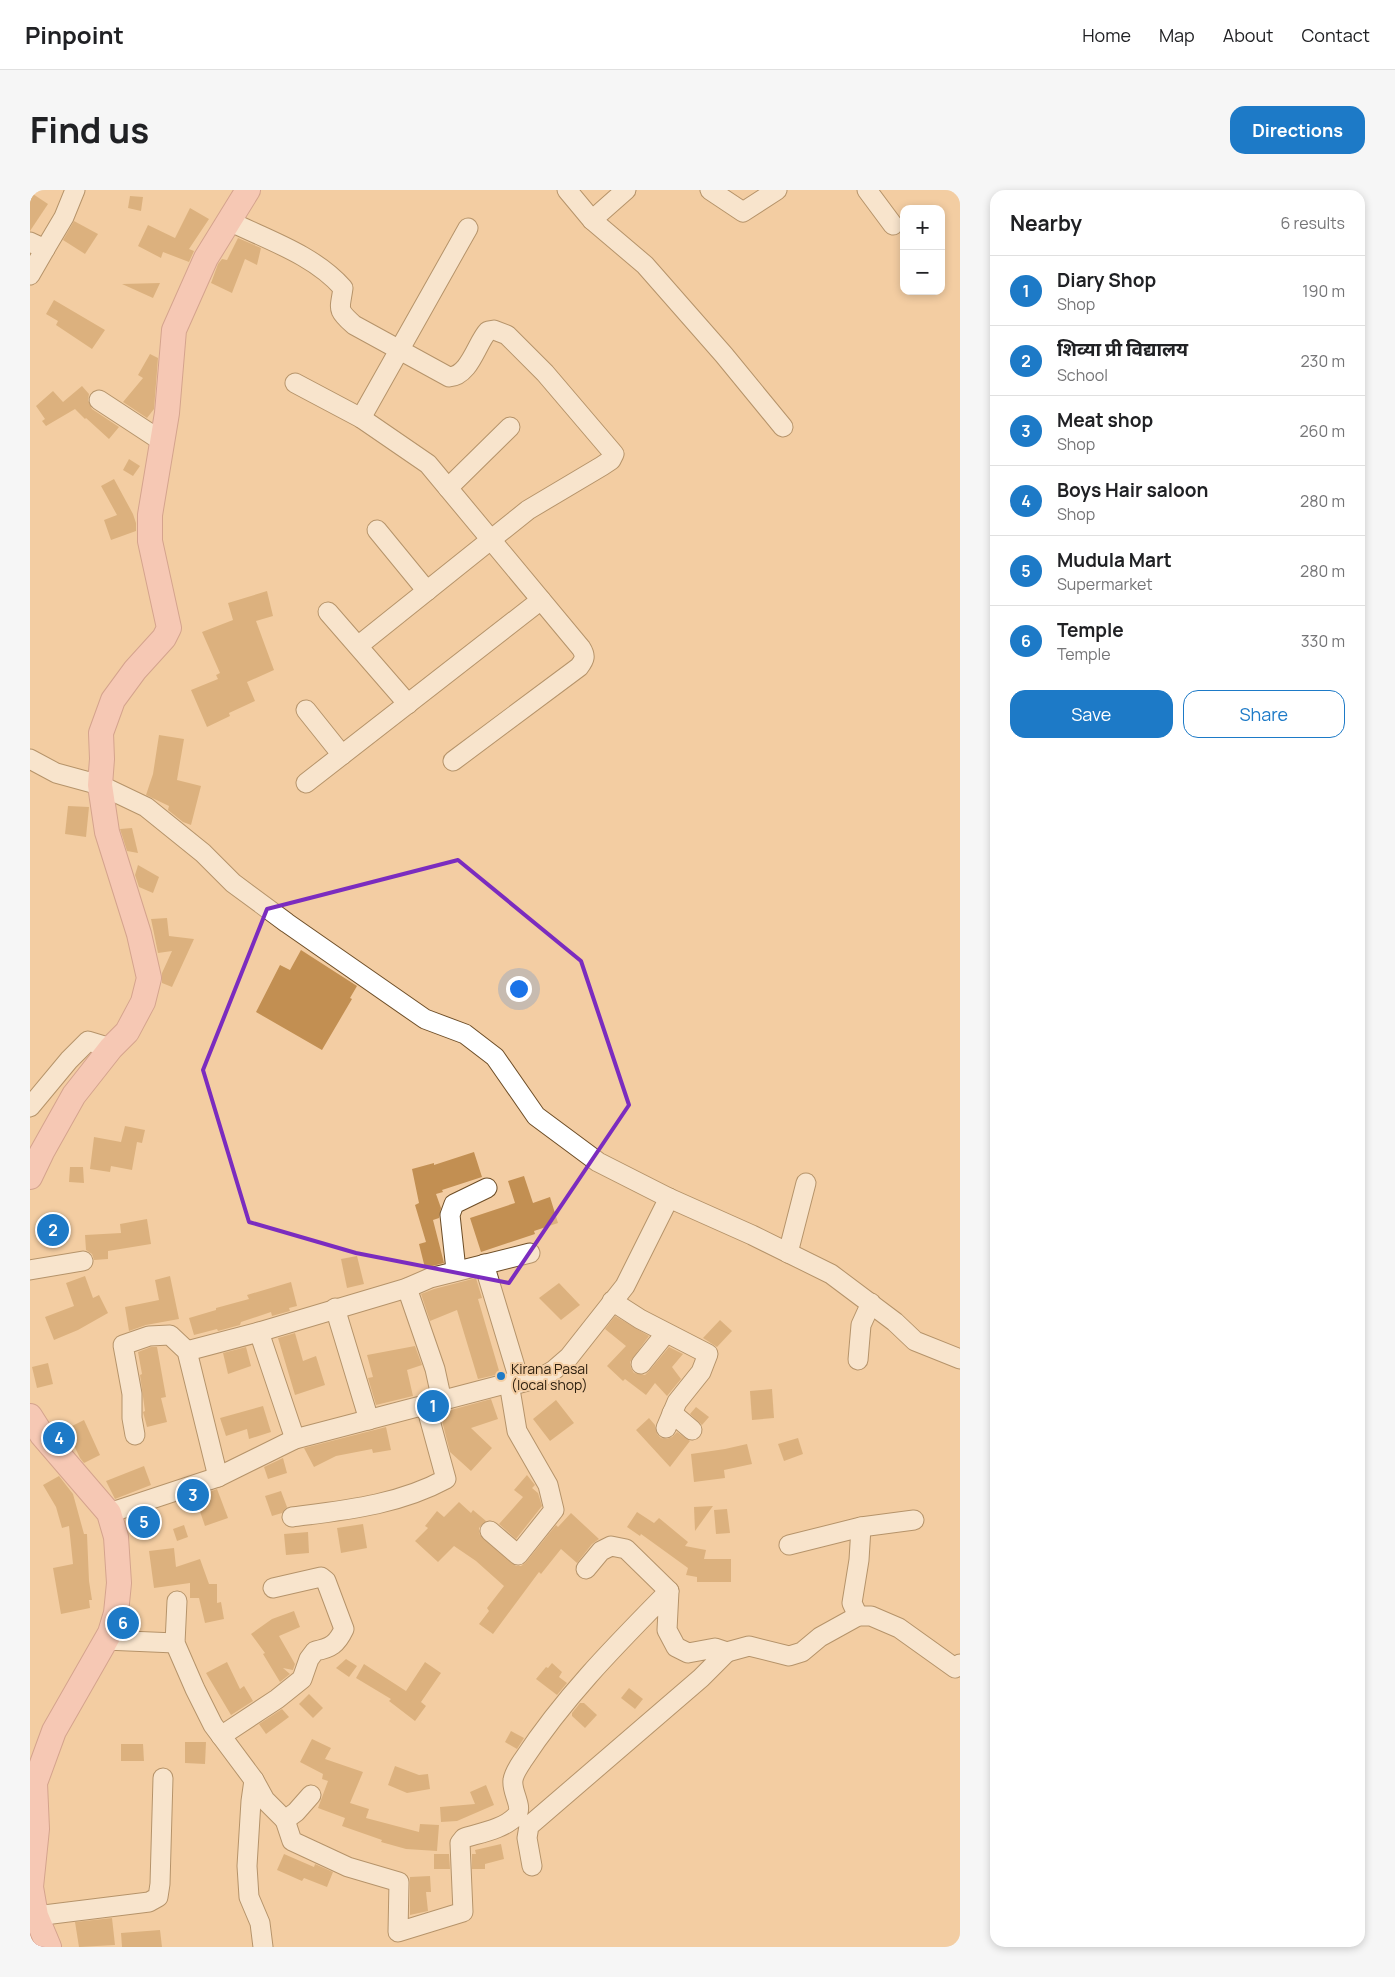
<!DOCTYPE html>
<meta charset="utf-8">
<style>
:root{--surface:#fff;--page:#f6f6f6;--text:#202124;--muted:#757577;--line:#e0e0e0;--accent:#1d7ac7}
body{margin:0;font-family:Manrope,"Noto Sans Devanagari",sans-serif;background:var(--page);color:var(--text)}
.controls{position:absolute;right:15px;top:15px;display:grid;overflow:hidden;border-radius:10px;box-shadow:0 2px 8px #0003}
.controls button{width:45px;height:45px;display:grid;place-items:center;padding:0;border:0;border-bottom:1px solid var(--line);background:var(--surface);color:var(--text);font:25px sans-serif}
.you{position:absolute;left:488px;top:798px;width:18px;height:18px;margin:-12px;border:4px solid #fff;border-radius:50%;background:#1a73e8;box-shadow:0 0 0 8px #1a73e833}
.badge{display:grid;place-items:center;width:32px;height:32px;border-radius:50%;background:var(--accent);color:#fff;font-size:16px;font-weight:700}
.pin{position:absolute;translate:-50% -50%;border:2px solid #fff;box-shadow:0 1px 5px #0006}
.list{margin:0;padding:0;list-style:none}
h2{display:flex;justify-content:space-between;align-items:center;height:65px;margin:0;padding:0 20px;font-size:21px}
h2 small{font-size:16px;font-weight:400;color:var(--muted)}
.list li{display:grid;grid-template-columns:32px 1fr auto;gap:15px;align-items:center;box-sizing:border-box;height:70px;padding:0 20px;border-top:1px solid var(--line)}
.list b{display:block;font-size:19px;white-space:nowrap}
.list p{margin:0;font-size:16px;white-space:nowrap;color:var(--muted)}
.list em{font-size:16px;font-style:normal;color:var(--muted)}
.actions{display:flex;gap:10px;padding:15px 20px}
.actions a{flex:1;padding:11px 0;border:1px solid var(--accent);border-radius:15px;text-align:center;font-size:18px;color:var(--accent)}
.actions .main{background:var(--accent);color:#fff}
.map{position:relative;flex:none;width:930px;height:1757px;overflow:hidden;border-radius:15px}
header{display:flex;align-items:center;gap:30px;box-sizing:border-box;height:70px;padding:0 25px;background:var(--surface);border-bottom:1px solid var(--line)}
header strong{font-size:24px}
nav{display:flex;gap:28px;margin-inline-start:auto;font-size:18px}
.intro{display:flex;align-items:center;justify-content:space-between;box-sizing:border-box;height:120px;padding:0 30px}
h1{margin:0;font-size:35px}
.button{padding:12px 22px;border-radius:15px;background:var(--accent);color:#fff;font-size:18px;font-weight:700}
main{display:flex;gap:30px;padding:0 30px}
aside{flex:1;background:var(--surface);border-radius:15px;box-shadow:0 2px 8px #0003}
.map>svg:first-child{display:block}
</style>
<header>
<strong>Pinpoint</strong>
<nav><a>Home</a><a>Map</a><a>About</a><a>Contact</a></nav>
</header>
<div class="intro"><h1>Find us</h1><a class="button">Directions</a></div>
<main>
<div class="map">
<svg width="930" height="1757" viewBox="0 0 930 1757">
<rect width="100%" height="100%" fill="#f3cda3"/>
<g fill="#c28f52">
<polygon points="0,2 18,14 0,41"/>
<polygon points="100,6 113,7 111,21 98,18"/>
<polygon points="160,18 179,29 159,59 164,61 159,72 133,62 131,68 108,56 118,35 145,48"/>
<polygon points="44,31 68,44 55,64 33,50"/>
<polygon points="208,48 231,58 227,75 215,69 202,103 181,93 188,74 192,69 197,70"/>
<polygon points="130,93 123,108 92,94"/>
<polygon points="24,110 75,140 62,159 26,135 28,131 16,124"/>
<polygon points="120,164 128,168 124,219 117,228 93,212 113,188 108,185"/>
<polygon points="52,196 59,204 58,210 62,219 89,237 79,249 56,228 55,229 45,219 16,236 12,231 15,229 6,216 23,201 33,212"/>
<polygon points="99,269 110,276 103,286 93,280"/>
<polygon points="84,289 103,324 106,333 106,341 81,350 74,330 87,325 71,296"/>
<polygon points="237,401 243,426 226,431 244,480 217,492 225,511 199,523 200,526 177,537 161,500 188,489 186,485 190,483 172,442 203,430 198,413"/>
<polygon points="129,545 154,549 147,590 171,596 161,635 153,632 138,620 139,616 116,605 123,584"/>
<polygon points="38,616 59,617 56,647 35,644"/>
<polygon points="102,638 108,663 97,661 90,639"/>
<polygon points="108,675 129,687 123,703 109,697 105,685"/>
<polygon points="137,728 139,746 164,749 142,797 132,793 132,783 142,761 128,763 121,729"/>
<polygon points="271,760 327,796 320,808 322,809 292,860 226,822 250,775 260,780"/>
<polygon points="95,936 115,940 112,953 107,952 102,980 81,976 80,982 60,979 64,947 91,952"/>
<polygon points="444,962 452,987 412,1000 413,1002 406,1004 411,1018 409,1028 403,1030 414,1073 395,1078 389,1054 396,1052 385,1015 389,1013 382,979 404,973 404,975"/>
<polygon points="40,977 53,977 54,993 39,992"/>
<polygon points="494,986 503,1013 520,1007 528,1033 504,1041 505,1044 451,1062 440,1028 485,1013 478,991"/>
<polygon points="117,1029 121,1054 78,1061 78,1069 64,1070 62,1064 56,1060 55,1045 91,1043 90,1034"/>
<polygon points="327,1066 334,1094 317,1098 311,1069"/>
<polygon points="55,1086 63,1108 69,1105 78,1123 48,1140 24,1150 15,1127 44,1116 36,1093"/>
<polygon points="140,1086 149,1129 116,1135 99,1141 95,1117 129,1110 125,1090"/>
<polygon points="446,1088 452,1108 448,1109 470,1184 448,1189 427,1120 400,1131 391,1104 404,1099"/>
<polygon points="261,1092 267,1116 259,1118 260,1121 242,1126 241,1122 211,1132 210,1135 188,1141 187,1139 164,1145 159,1128 186,1120 186,1118 219,1109 217,1105"/>
<polygon points="529,1093 550,1115 531,1130 509,1108"/>
<polygon points="585,1126 619,1146 600,1172 601,1178 604,1183 615,1185 619,1181 639,1157 653,1164 642,1177 651,1189 637,1206 625,1193 616,1205 595,1189 593,1191 577,1176 596,1156 575,1139"/>
<polygon points="690,1130 702,1141 687,1157 673,1148"/>
<polygon points="265,1143 273,1171 286,1166 295,1195 265,1205 248,1148"/>
<polygon points="385,1156 392,1175 377,1180 383,1206 346,1215 338,1188 343,1187 337,1165"/>
<polygon points="121,1157 127,1157 136,1207 131,1208 137,1232 117,1237 113,1222 115,1221 110,1185 112,1184 108,1162"/>
<polygon points="216,1157 221,1176 198,1184 193,1163"/>
<polygon points="18,1173 23,1194 7,1198 2,1177"/>
<polygon points="742,1199 744,1228 722,1230 720,1201"/>
<polygon points="461,1209 468,1229 441,1238 462,1258 441,1281 420,1262 410,1223"/>
<polygon points="526,1210 544,1233 520,1251 503,1229"/>
<polygon points="233,1216 241,1242 219,1249 217,1239 196,1246 190,1228"/>
<polygon points="666,1217 679,1227 672,1235 660,1224"/>
<polygon points="619,1228 625,1235 627,1244 631,1248 637,1249 642,1247 647,1242 660,1251 640,1277 606,1240"/>
<polygon points="54,1230 70,1265 54,1273 50,1268 36,1239"/>
<polygon points="356,1237 361,1260 343,1263 342,1259 306,1266 284,1277 274,1258"/>
<polygon points="768,1248 773,1264 754,1271 748,1254"/>
<polygon points="717,1254 722,1274 694,1280 695,1288 664,1292 661,1264 695,1259"/>
<polygon points="253,1268 257,1283 238,1289 234,1277"/>
<polygon points="114,1276 121,1295 85,1309 76,1291"/>
<polygon points="497,1285 505,1295 502,1298 508,1303 512,1316 486,1349 469,1334 493,1307 484,1300"/>
<polygon points="29,1286 43,1304 54,1344 57,1344 59,1391 62,1410 59,1410 60,1418 31,1424 23,1378 43,1374 39,1336 32,1338 26,1317 13,1295"/>
<polygon points="187,1299 198,1328 175,1336 165,1307"/>
<polygon points="251,1301 257,1317 252,1323 242,1326 235,1306"/>
<polygon points="429,1312 441,1323 443,1320 456,1331 449,1338 450,1345 486,1376 491,1376 496,1372 526,1335 528,1337 541,1323 569,1349 562,1354 547,1373 531,1359 511,1384 509,1382 463,1444 449,1434 459,1421 457,1418 474,1396 446,1371 424,1356 408,1372 385,1351 398,1338 395,1336 407,1321 414,1327"/>
<polygon points="683,1316 665,1341 664,1317"/>
<polygon points="697,1319 700,1343 686,1344 684,1320"/>
<polygon points="607,1322 624,1333 629,1328 658,1352 655,1356 676,1360 674,1369 701,1369 701,1392 667,1392 667,1387 656,1385 658,1378 611,1344 610,1346 597,1337"/>
<polygon points="333,1334 337,1358 311,1363 307,1338"/>
<polygon points="154,1335 158,1347 147,1351 143,1339"/>
<polygon points="278,1342 279,1363 256,1365 254,1344"/>
<polygon points="144,1358 146,1377 170,1369 179,1394 187,1394 187,1413 191,1412 194,1429 175,1433 169,1408 160,1408 160,1393 124,1398 119,1361"/>
<polygon points="264,1421 270,1437 249,1446 265,1474 263,1480 253,1478 260,1484 250,1492 233,1464 235,1463 221,1444 242,1429"/>
<polygon points="316,1469 327,1476 319,1487 306,1478"/>
<polygon points="197,1472 210,1499 214,1496 223,1511 201,1525 176,1483"/>
<polygon points="395,1472 411,1483 391,1512 396,1516 385,1531 359,1511 361,1509 326,1488 334,1474 376,1501"/>
<polygon points="522,1473 532,1482 529,1487 537,1493 527,1505 506,1489 516,1477 518,1478"/>
<polygon points="599,1498 613,1509 605,1519 591,1508"/>
<polygon points="279,1504 293,1518 283,1528 269,1514"/>
<polygon points="550,1513 554,1513 567,1525 555,1538 542,1526 542,1523"/>
<polygon points="252,1519 259,1527 236,1544 229,1534"/>
<polygon points="481,1541 494,1548 487,1559 475,1552"/>
<polygon points="282,1549 301,1558 295,1569 333,1582 320,1613 339,1619 336,1628 389,1642 390,1634 409,1635 407,1661 376,1659 351,1652 352,1650 312,1636 315,1628 288,1618 298,1591 292,1589 293,1584 270,1572"/>
<polygon points="155,1552 176,1552 175,1574 155,1573"/>
<polygon points="91,1554 113,1554 114,1571 91,1571"/>
<polygon points="365,1576 389,1585 398,1584 400,1599 377,1603 358,1595"/>
<polygon points="456,1595 464,1615 427,1631 411,1632 410,1617 445,1614 440,1602"/>
<polygon points="471,1654 474,1669 455,1674 455,1679 442,1679 442,1664 446,1664 445,1660"/>
<polygon points="254,1664 284,1677 285,1674 303,1682 297,1697 274,1688 272,1691 247,1680"/>
<polygon points="404,1664 419,1664 420,1679 404,1679"/>
<polygon points="400,1686 401,1702 396,1702 398,1721 380,1725 380,1687"/>
<polygon points="82,1728 85,1755 49,1757 45,1732"/>
<polygon points="130,1740 132,1757 92,1757 91,1743"/>
</g>
<g fill="none" stroke-linecap="round" stroke-linejoin="round">
<defs>
<g id="minor">
<polyline points="537,0 562,30 615,75 694,165 753,237"/>
<polyline points="680,0 713,22 747,0"/>
<polyline points="837,0 863,35"/>
<polyline points="562,30 596,0"/>
<path d="M199,31C238,50 284,65 313,98C310,120 306,119 324,135L419,187C440,186 447,152 458,141L464,140L477,145L515,183L584,264L581,270L572,276L498,320L328,456"/>
<polyline points="0,52 15,59 0,85"/>
<polyline points="15,59 34,27 45,0"/>
<path d="M265,193L331,228L398,274L551,458C556,466 555,469 549,477L423,571"/>
<polyline points="69,210 133,252"/>
<polyline points="331,228 438,38"/>
<polyline points="418,298 480,237"/>
<polyline points="347,340 397,401"/>
<polyline points="298,422 378,514"/>
<polyline points="276,520 312,565"/>
<polyline points="0,569 26,583 70,595 116,617 173,663 203,693 257,733 395,829 435,844 465,867 506,926 568,972 639,1008 722,1045 801,1084 865,1132 885,1151 930,1169"/>
<polyline points="276,593 511,410"/>
<polyline points="0,917 39,870 58,851 81,858"/>
<polyline points="758,1063 776,993"/>
<polyline points="454,1074 490,1193"/>
<polyline points="0,1080 53,1071"/>
<polyline points="426,1080 420,1025 424,1014 457,998"/>
<polyline points="377,1098 405,1179 412,1211"/>
<polyline points="582,1111 610,1129 678,1164 671,1182 647,1212 636,1238"/>
<polyline points="305,1118 339,1230"/>
<polyline points="229,1142 265,1249"/>
<polyline points="157,1161 229,1142 377,1098 400,1088 500,1063"/>
<polyline points="828,1170 831,1135 841,1113"/>
<polyline points="611,1174 636,1143"/>
<polyline points="642,1223 662,1240"/>
<polyline points="105,1245 102,1228 102,1204 93,1155 119,1146 140,1145 157,1161 188,1287"/>
<polyline points="79,1323 188,1287 265,1249 479,1193 490,1193 512,1187 524,1180 539,1167 595,1096 639,1008"/>
<path d="M262,1327C316,1320 368,1315 416,1289L396,1216"/>
<polyline points="460,1341 488,1365 524,1320 518,1295 487,1241 479,1193"/>
<polyline points="759,1355 831,1337 884,1330"/>
<polyline points="556,1379 571,1361 581,1356 596,1359 639,1401"/>
<polyline points="147,1411 145,1453 165,1499 183,1535 224,1590 235,1610 255,1630 266,1622 281,1605"/>
<polyline points="828,1426 822,1413 829,1370 831,1337"/>
<polyline points="75,1450 145,1453"/>
<polyline points="697,1462 719,1456 759,1466 772,1462 790,1447 828,1426 841,1426 869,1438 925,1478 930,1474"/>
<path d="M191,1546L247,1509L272,1489L279,1469L285,1461C301,1458 307,1454 314,1439L296,1391L291,1387L243,1398"/>
<polyline points="224,1590 221,1611 217,1676 219,1707 230,1733 233,1757"/>
<path d="M255,1630L262,1651L318,1677L369,1692L368,1742L433,1722L430,1653L434,1648C450,1643 474,1639 486,1626C494,1617 481,1602 483,1590C484,1583 489,1576 493,1570C535,1506 586,1455 639,1401L637,1440L646,1457L658,1463L685,1458L697,1462L671,1488L499,1636L497,1648L502,1676"/>
<polyline points="6,1726 119,1712 128,1707 130,1694 133,1588"/>
</g>
<g id="major">
<polyline points="0,987 12,962 44,905 81,858 97,842 113,812 119,788 109,744 77,642 70,595 72,569 71,543 83,510 105,480 134,448 139,438 120,351 120,325 137,223 144,140 176,68 218,0"/>
<polyline points="0,1226 12,1245 79,1323 86,1347 89,1393 86,1423 80,1443 24,1541 5,1593 7,1639 1,1697 6,1726 19,1757"/>
</g>
</defs>
<use href="#minor" stroke="#6d4d26" stroke-width="21"/>
<use href="#major" stroke="#b16f73" stroke-width="26"/>
<use href="#minor" stroke="#fff" stroke-width="19"/>
<use href="#major" stroke="#fac2cb" stroke-width="24"/>
</g>
<path d="M0 0H930V1757H0ZM428,670L551,771L599,915L479,1093L326,1063L219,1032L173,880L237,719Z" fill="#f3cda3" fill-opacity=".55" fill-rule="evenodd"/>
<path fill="none" stroke="#7b2cbf" stroke-width="4" stroke-linejoin="round" d="M428,670L551,771L599,915L479,1093L326,1063L219,1032L173,880L237,719Z"/>
<circle fill="#1d7ac7" stroke="#f3cda3" stroke-width="2" cx="471" cy="1186" r="5"/>
<g text-anchor="middle" dominant-baseline="central" stroke-width="4" stroke-linejoin="round" paint-order="stroke">
<g font-size="14" fill="#2e200f" stroke="#f3cda3" text-anchor="start">
<text x="481" y="1178">Kirana Pasal<tspan x="481" dy="16">(local shop)</tspan></text>
</g>
</g>
</svg>
<div class="controls">
<button>+</button>
<button>−</button>
</div>
<div class="you"></div>
<div class="pin badge" style="left:403px;top:1216px">1</div>
<div class="pin badge" style="left:23px;top:1040px">2</div>
<div class="pin badge" style="left:163px;top:1305px">3</div>
<div class="pin badge" style="left:29px;top:1248px">4</div>
<div class="pin badge" style="left:114px;top:1332px">5</div>
<div class="pin badge" style="left:93px;top:1433px">6</div>
</div>
<aside>
<h2>Nearby<small>6 results</small></h2>
<ul class="list">
<li><span class="badge">1</span><div><b>Diary Shop</b><p>Shop</p></div><em>190 m</em></li>
<li><span class="badge">2</span><div><b>शिव्या प्री विद्यालय</b><p>School</p></div><em>230 m</em></li>
<li><span class="badge">3</span><div><b>Meat shop</b><p>Shop</p></div><em>260 m</em></li>
<li><span class="badge">4</span><div><b>Boys Hair saloon</b><p>Shop</p></div><em>280 m</em></li>
<li><span class="badge">5</span><div><b>Mudula Mart</b><p>Supermarket</p></div><em>280 m</em></li>
<li><span class="badge">6</span><div><b>Temple</b><p>Temple</p></div><em>330 m</em></li>
</ul>
<div class="actions"><a class="main">Save</a><a>Share</a></div>
</aside>
</main>
